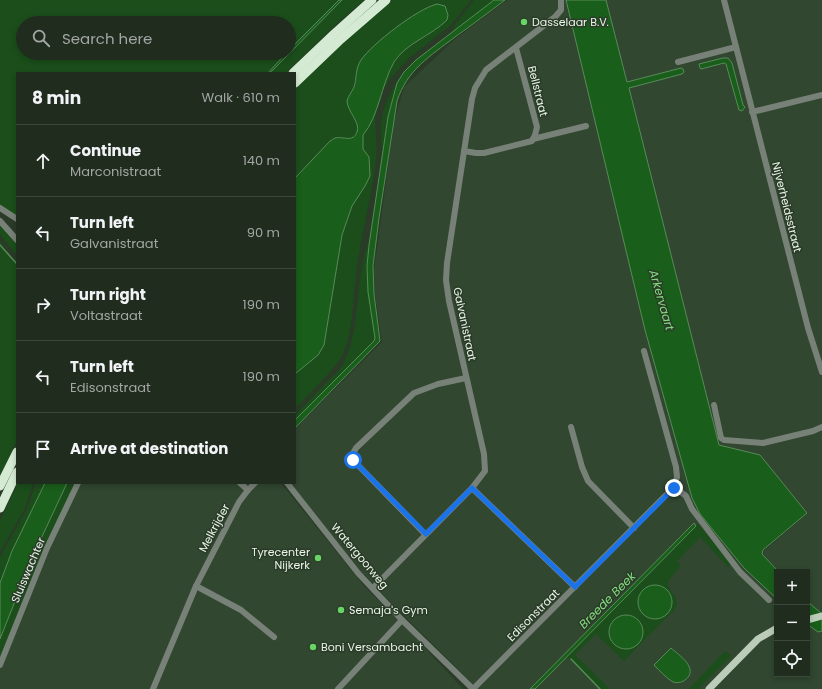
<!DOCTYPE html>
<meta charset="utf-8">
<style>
:root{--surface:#202c1e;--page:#283427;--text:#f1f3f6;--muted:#a2a7a4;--line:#3d483c}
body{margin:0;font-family:Poppins,sans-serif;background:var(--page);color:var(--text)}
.controls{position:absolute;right:12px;bottom:12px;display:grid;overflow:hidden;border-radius:0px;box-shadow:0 2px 6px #0003}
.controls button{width:36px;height:36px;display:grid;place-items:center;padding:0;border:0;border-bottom:1px solid var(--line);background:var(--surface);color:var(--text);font:20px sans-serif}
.stop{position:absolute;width:12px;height:12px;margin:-9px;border:3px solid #1a73e8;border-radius:50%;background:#fff}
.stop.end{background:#1a73e8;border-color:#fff;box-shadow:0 1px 4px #0008}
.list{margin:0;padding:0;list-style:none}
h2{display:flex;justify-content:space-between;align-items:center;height:52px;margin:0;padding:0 16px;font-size:17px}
h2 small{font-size:13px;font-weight:400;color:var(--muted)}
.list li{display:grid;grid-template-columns:26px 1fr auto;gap:12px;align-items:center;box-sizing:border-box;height:72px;padding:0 16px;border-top:1px solid var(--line)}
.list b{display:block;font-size:15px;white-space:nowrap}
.list p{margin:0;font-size:13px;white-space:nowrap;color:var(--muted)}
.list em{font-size:13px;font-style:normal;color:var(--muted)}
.icon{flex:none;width:22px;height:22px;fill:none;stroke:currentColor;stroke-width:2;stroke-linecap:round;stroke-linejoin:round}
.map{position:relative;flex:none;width:822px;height:689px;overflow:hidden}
.search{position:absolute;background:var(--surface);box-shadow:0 2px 6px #0003;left:16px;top:16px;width:280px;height:44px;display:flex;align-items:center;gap:10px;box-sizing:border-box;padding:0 14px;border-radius:22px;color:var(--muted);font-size:15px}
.panel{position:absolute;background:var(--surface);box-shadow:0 2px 6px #0003;left:16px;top:72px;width:280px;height:412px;border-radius:0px}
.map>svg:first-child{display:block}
</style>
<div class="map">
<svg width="822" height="689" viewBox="0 0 822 689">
<rect width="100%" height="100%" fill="#2a3b28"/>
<g fill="#314730">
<polygon points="507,0 568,0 677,413 777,594 777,674 807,674 807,613 818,612 807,601 807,572 780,572 763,554 764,551 808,513 760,455 719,445 718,441 628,84 605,0 822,0 822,689 478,689 391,603 349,559 289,483 295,483 295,429 382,342 375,294 374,270 394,122 404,87 454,40"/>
<polygon points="73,483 281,483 365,587 417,639 463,689 0,689 0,658 23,591"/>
</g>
<g fill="#1b4e1b" fill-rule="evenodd">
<polygon points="0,0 339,0 289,50 289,23 23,23 23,53 286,53 268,73 17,73 17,217 0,205"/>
<polygon points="342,0 364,0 333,27 286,73 270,73"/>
<polygon points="392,0 471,0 451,25 409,58 389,80 380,95 389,72 400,54 447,20 355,79 348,108 358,126 357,132 353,137 347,139 341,138 330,141 295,178 295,89 339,45"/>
<polygon points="474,0 494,0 453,31 454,26"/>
<path d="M397,83L388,117L382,154C380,125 380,107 397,83Z"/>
<path d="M376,111C374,127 378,143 376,159C372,195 362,231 357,267C353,292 354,331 343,354C335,370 308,394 295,409V374L318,355L324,345L342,235L369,157C367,155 364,152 363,149C358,138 372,122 376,111Z"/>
<polygon points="0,224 17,242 17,256 0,234"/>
<polygon points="0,241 3,245 4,249 17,263 17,441 0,476"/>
<path d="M369,241C367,261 367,281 369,301C370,312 377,330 374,341L295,420V415C306,404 316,393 327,382C332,377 338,372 342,366C363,328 353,281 369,241Z"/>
<polygon points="18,483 33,483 25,508 0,552 0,521"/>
<polygon points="36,483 45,483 12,551 0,583 0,557 27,509"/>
<polygon points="67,483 76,483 0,657 0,639 33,556"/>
<path d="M696,524H698L731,564L728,567L700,537L677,561L681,565L668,581C667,593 682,597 675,609L624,661L596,634L575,655L610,689H600L567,657L696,526ZM671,599V607L648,618L643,614L639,609ZM624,615L642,628V636H609C608,625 613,617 624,615Z"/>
<polygon points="725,651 731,656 698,689 689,689"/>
</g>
<g fill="#1a5e1b" stroke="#588b59">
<polygon points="339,0 342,0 270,73 268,73 286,53 289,53 289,50"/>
<path d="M494,0H505C489,12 472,25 455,37C430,56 407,70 397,101L379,218L373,266L374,294L380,341L295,428V420L374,341L375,338L368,292L367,266L369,245L388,117L397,83L404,72L416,60Z"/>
<polygon points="566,0 606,0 627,82 681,68 683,69 684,72 682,74 629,88 719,445 760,455 807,513 763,550 762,554 779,572 777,572 777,599 744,568 700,514 692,498 645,330"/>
<path d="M437,4L445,6L448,15L447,20C431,36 406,43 394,62C381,85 379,116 363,135V149L369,157L370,176L365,186L352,206L342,235L324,345L318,355L295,374V178L330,141C332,140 333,139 335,138C343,136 353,143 357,132C361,123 347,111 347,101C348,96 352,92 354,87C357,78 355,69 361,60C372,44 417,9 437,4Z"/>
<polygon points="723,58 728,58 732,63 743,105 745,107 742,111 739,110 726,64 724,63 701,69 700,68 699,64"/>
<polygon points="45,483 67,483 33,556 0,639 0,583 12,551"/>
<polygon points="694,523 696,526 535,689 530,689"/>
<circle cx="655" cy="602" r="17"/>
<polygon points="807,601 822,614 822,631 818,632 807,624"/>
<circle cx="626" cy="632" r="17"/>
<path d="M671,648C679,655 700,669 685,680C681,683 677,683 673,682C666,678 659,670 654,665Z"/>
</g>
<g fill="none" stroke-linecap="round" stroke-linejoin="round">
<g stroke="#588b59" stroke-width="1.5">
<polyline points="0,245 17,264"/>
<polyline points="571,659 600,689"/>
</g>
<g stroke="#788178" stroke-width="6">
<polyline points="724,0 808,328 822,372"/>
<polyline points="678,62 736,47"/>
<polyline points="752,112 822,95"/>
<polyline points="533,139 586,126"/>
<polyline points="464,151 476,153 484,153 532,141 535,135 537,127 516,48"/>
<polyline points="0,208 17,219"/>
<polyline points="0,221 17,240"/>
<polyline points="714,405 721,438 724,440 763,443 813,431 822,427"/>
<polyline points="571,427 582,467 588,481 634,528"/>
<polyline points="240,483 248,490"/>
<polyline points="287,483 358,573 402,620 473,689"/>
<polyline points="674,487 686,496 692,509 740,572 769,600"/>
<polyline points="472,488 575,587"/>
<polyline points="425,534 353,460 352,455 356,448 414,393 438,384 466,378"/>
<polyline points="196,586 241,610 274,637"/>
<polyline points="373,588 472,488 485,471 484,454 449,301 446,280 447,263 472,99 475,88 486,70 555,17 561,10 561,0"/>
<polyline points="0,665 47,548 78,483"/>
<polyline points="153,689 196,586 239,502 248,490 255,483"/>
<polyline points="338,689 402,620"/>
<polyline points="473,689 674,487 677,477 676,467 644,351"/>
</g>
<g stroke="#bbccb9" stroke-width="7">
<polyline points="807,620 822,616"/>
<polyline points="709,689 758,639 777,628"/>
</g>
<g stroke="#d5ead3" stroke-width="9">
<polyline points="293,73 334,34 372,0"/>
<polyline points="295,83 341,39 386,0"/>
<polyline points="0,486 17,452"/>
<polyline points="0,508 17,472"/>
</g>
</g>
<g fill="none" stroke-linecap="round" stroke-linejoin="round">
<polyline stroke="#1a73e8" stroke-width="5" points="353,460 426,534 472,488 575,587 674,488"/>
</g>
<g fill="#68d465" stroke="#2a3b28" stroke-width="1.5">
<circle cx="524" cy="22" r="4"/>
<circle cx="318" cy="558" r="4"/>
<circle cx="341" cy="610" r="4"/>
<circle cx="313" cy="647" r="4"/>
</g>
<g text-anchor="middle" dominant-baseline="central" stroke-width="3" stroke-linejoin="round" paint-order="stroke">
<g font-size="11" fill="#eaf5e9" stroke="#2a3b28" text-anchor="start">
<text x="532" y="22">Dasselaar B.V.</text>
<text x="310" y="552" text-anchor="end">Tyrecenter<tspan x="310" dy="13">Nijkerk</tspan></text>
<text x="349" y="610">Semaja's Gym</text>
<text x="321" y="647">Boni Versambacht</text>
</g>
<g font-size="11" fill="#eaf5e9" stroke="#2a3b28">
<text transform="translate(538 91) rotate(76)">Bellstraat</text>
<text transform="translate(787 207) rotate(76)">Nijverheidsstraat</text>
<text transform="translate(465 324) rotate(78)">Galvanistraat</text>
<text transform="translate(214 528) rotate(-62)">Melkrijder</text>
<text transform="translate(360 556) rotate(50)">Watergoorweg</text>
<text transform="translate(28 570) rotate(-67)">Sluiswachter</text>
<text transform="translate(533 615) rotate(-45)">Edisonstraat</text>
</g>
<g font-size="12" font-style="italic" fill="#82da7f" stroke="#2a3b28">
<text transform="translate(662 300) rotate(74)">Arkervaart</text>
<text transform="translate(607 600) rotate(-45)">Breede Beek</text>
</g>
</g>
</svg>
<div class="controls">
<button>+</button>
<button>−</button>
<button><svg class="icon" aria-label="locate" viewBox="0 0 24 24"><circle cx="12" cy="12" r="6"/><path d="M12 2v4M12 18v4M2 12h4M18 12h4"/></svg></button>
</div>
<div class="stop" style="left:353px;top:460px"></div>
<div class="stop end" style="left:674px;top:488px"></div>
<div class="search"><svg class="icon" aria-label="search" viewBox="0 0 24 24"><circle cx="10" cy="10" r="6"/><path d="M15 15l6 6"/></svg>Search here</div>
<section class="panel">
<h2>8 min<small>Walk · 610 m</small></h2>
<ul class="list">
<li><svg class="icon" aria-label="ahead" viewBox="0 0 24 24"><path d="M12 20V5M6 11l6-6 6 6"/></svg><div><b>Continue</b><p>Marconistraat</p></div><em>140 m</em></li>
<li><svg class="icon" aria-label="left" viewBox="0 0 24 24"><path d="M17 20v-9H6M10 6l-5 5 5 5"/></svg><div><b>Turn left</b><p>Galvanistraat</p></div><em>90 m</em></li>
<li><svg class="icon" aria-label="right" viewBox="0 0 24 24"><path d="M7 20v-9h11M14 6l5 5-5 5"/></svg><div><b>Turn right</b><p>Voltastraat</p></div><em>190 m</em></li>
<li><svg class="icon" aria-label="left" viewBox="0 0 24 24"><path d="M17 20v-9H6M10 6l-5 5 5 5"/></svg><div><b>Turn left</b><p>Edisonstraat</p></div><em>190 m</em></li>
<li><svg class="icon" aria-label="arrive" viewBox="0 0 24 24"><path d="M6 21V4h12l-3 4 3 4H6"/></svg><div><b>Arrive at destination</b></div></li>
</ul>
</section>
</div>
